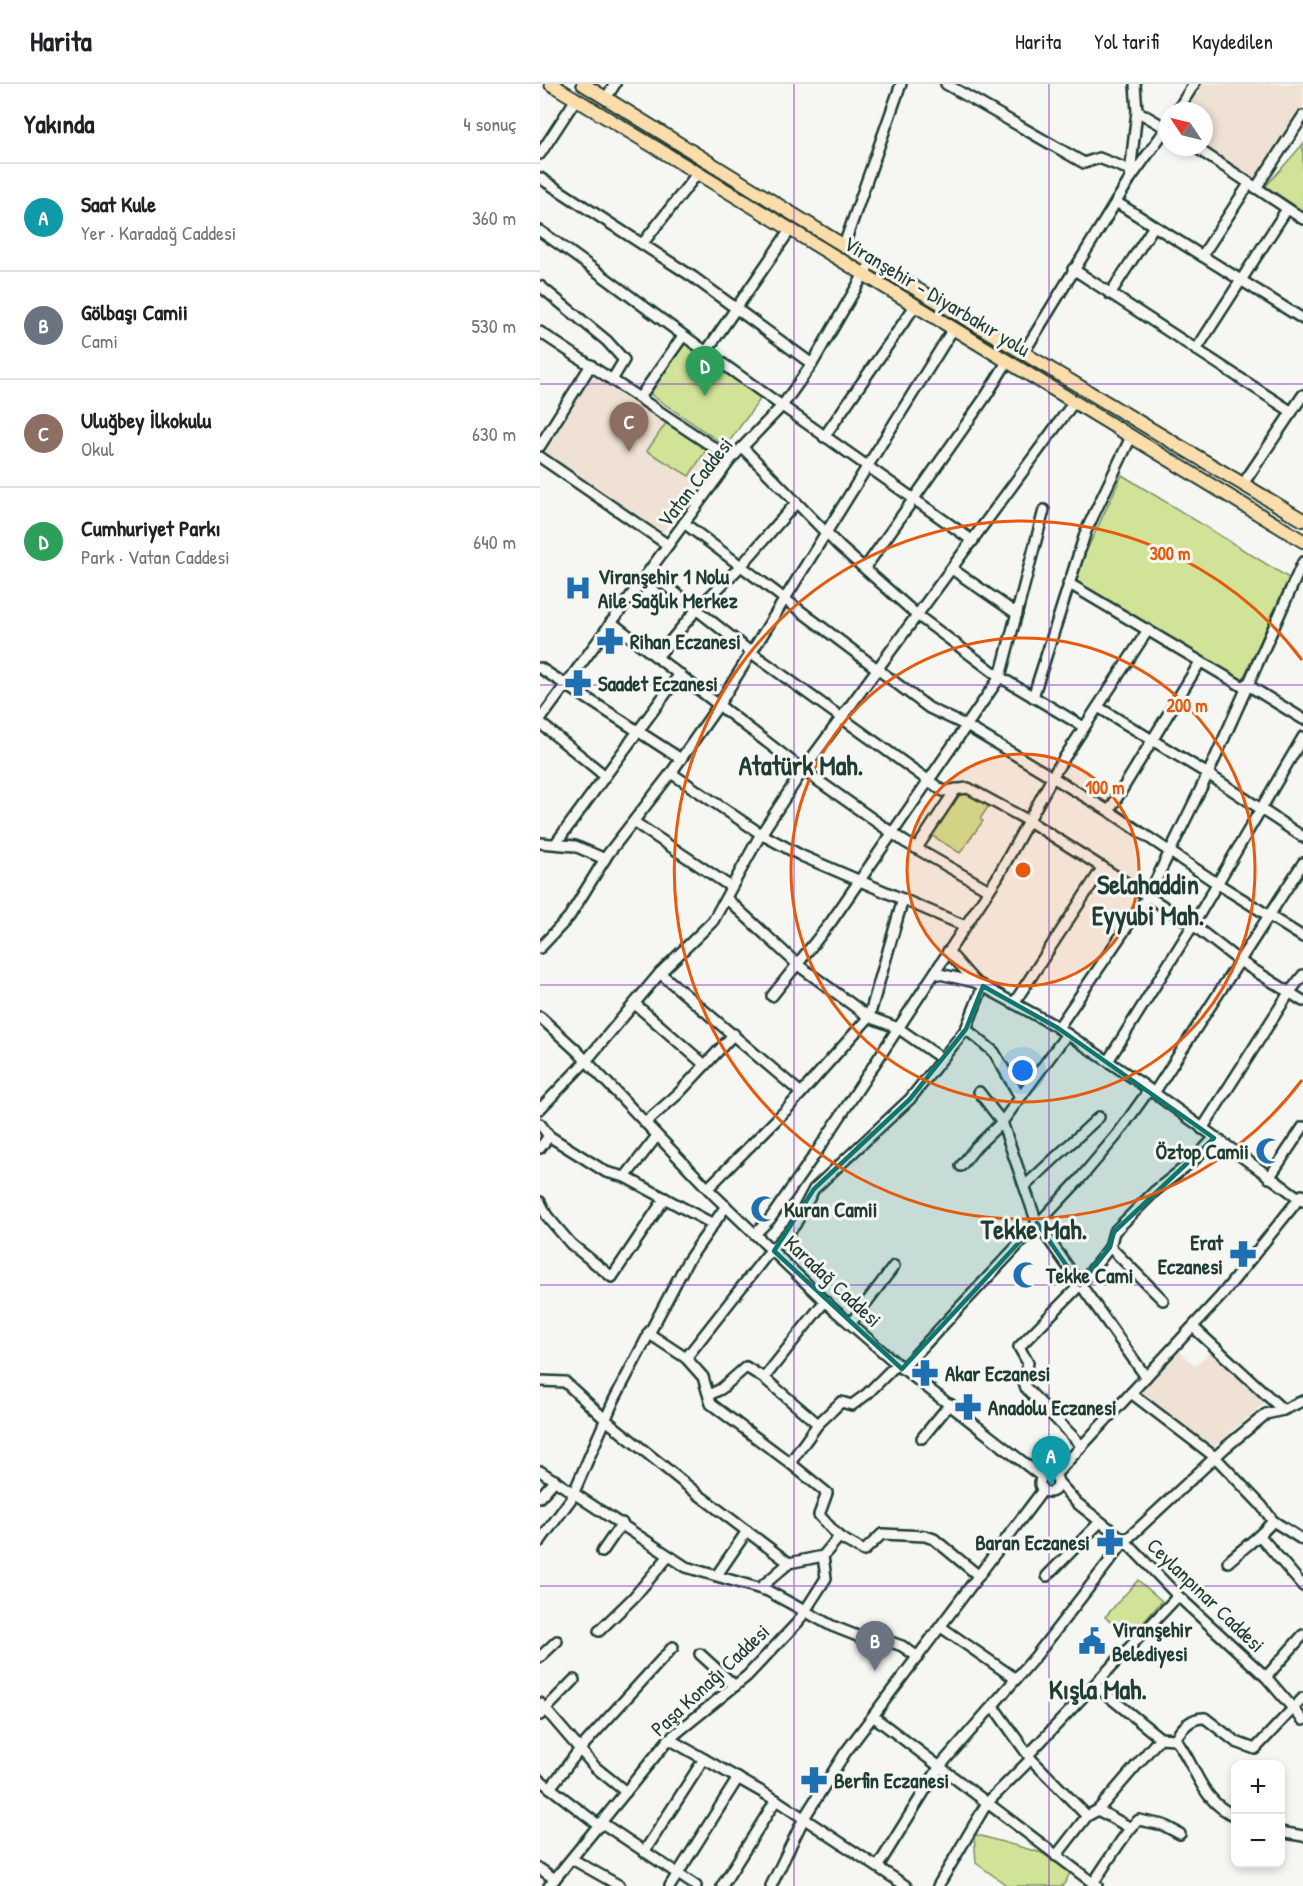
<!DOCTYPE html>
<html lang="tr">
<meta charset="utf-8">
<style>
:root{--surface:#fff;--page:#f6f6f6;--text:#202124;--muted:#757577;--line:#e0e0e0;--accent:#1f6fb2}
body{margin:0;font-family:"Patrick Hand",sans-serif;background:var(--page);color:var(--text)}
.controls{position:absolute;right:18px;bottom:18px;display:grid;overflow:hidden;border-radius:12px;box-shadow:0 3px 9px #0003}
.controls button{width:54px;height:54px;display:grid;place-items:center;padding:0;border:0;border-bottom:2px solid var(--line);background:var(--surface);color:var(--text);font:30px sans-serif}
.compass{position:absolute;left:619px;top:18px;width:54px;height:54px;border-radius:50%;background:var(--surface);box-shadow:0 3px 9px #0003;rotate:305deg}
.you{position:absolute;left:483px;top:987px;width:21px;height:21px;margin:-15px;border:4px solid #fff;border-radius:50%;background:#1a73e8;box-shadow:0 0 0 9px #1a73e833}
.badge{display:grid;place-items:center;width:39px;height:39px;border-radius:50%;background:var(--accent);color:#fff;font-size:20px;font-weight:700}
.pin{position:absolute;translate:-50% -50px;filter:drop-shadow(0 2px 3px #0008)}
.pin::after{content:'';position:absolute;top:32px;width:21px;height:18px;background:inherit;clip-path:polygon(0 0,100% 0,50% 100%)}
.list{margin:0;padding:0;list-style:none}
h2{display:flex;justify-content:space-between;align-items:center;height:78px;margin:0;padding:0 24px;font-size:26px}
h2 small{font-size:20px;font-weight:400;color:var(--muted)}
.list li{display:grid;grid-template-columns:39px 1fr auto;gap:18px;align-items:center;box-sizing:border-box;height:108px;padding:0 24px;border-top:2px solid var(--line)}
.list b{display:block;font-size:22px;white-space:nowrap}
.list p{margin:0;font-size:20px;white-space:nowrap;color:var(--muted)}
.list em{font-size:20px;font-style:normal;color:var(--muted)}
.map{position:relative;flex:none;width:763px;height:1802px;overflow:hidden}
header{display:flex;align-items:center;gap:36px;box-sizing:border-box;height:84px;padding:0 30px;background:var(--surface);border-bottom:2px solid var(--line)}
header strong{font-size:28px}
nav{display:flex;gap:33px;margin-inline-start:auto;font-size:21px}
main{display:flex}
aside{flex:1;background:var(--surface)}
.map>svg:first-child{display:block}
</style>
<header>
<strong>Harita</strong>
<nav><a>Harita</a><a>Yol tarifi</a><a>Kaydedilen</a></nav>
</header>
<main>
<aside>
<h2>Yakında<small>4 sonuç</small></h2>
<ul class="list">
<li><span class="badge" style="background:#0f9aa8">A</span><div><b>Saat Kule</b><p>Yer · Karadağ Caddesi</p></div><em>360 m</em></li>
<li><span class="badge" style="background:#6b7280">B</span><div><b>Gölbaşı Camii</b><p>Cami</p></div><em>530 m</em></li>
<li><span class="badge" style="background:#8d6e63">C</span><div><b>Uluğbey İlkokulu</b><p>Okul</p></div><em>630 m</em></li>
<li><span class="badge" style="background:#2e9e5b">D</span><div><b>Cumhuriyet Parkı</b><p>Park · Vatan Caddesi</p></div><em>640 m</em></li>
</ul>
</aside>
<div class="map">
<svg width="763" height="1802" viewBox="0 0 763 1802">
<rect width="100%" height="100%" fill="#f6f6f2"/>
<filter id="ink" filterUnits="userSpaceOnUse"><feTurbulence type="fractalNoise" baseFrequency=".0167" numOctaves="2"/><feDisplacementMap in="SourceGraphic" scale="12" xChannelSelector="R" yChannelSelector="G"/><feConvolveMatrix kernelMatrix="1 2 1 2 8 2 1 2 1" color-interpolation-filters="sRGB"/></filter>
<g filter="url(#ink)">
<g fill="#efe2d4">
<polygon points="661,0 763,0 763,24 717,93 711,95 664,63 664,27 644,27"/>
<polygon points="50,291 176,370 123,448 2,367"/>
<polygon points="672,1266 728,1316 673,1364 667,1362 599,1309 639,1267 655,1282"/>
</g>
<g fill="#d1e397" stroke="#789066" stroke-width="1.5">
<polygon points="763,60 763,127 726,102"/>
<polygon points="145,259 221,314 186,362 110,310"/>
<polygon points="126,339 167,365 149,392 107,367"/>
<polygon points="582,391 749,494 702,597 533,496"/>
<polygon points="425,706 450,720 440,735 443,737 420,769 391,751 412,713"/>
<polygon points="598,1496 622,1517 590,1554 565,1533"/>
<polygon points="434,1750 502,1769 530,1789 523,1802 468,1802 436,1779"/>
</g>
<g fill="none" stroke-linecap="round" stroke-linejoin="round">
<defs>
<g id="minor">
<polyline points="406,0 544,79 559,74 590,86"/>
<polyline points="66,14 75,0"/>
<polyline points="597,27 628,45"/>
<polyline points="637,27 654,0"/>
<polyline points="655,63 763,135"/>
<polyline points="0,70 36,15"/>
<polyline points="590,90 597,27 595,0"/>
<polyline points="0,94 153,193 272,280"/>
<polyline points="716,104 763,32"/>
<polyline points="576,118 763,235"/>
<path d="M0,147C50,181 98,219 147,254C242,323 338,389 433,457"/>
<polyline points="103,159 157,90"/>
<polyline points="304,161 361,0"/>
<polyline points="662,172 709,100"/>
<polyline points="533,185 752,328"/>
<polyline points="0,202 67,257 84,276 72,296"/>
<polyline points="570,210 614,142"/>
<polyline points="0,248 191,375"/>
<polyline points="656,266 747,125"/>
<polyline points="166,268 250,146"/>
<polyline points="484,268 590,95 628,42"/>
<polyline points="100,313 143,252"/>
<polyline points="284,353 375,222"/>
<polyline points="0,362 51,281"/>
<polyline points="203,364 299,462 377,531 460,593 544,643"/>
<polyline points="0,373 128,461"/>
<polyline points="703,400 763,311"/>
<polyline points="144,439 389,624 425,641 569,727 678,800 763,853"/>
<polyline points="325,484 446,312 467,278"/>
<polyline points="412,485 477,530"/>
<polyline points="109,488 213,570 403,707 428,704 489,737 653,841 698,876 763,917"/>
<polyline points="528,499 705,604"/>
<polyline points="71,538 263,686 365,758 449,806"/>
<polyline points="118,572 157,525 201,482 256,419"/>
<polyline points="0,584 141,675"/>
<polyline points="706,600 763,635"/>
<polyline points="493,613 546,447 591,353"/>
<polyline points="558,623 668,690 763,753"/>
<polyline points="0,636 191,375 242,322 272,280 327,185"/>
<polyline points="0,639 64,691"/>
<polyline points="131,689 221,750 262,772 425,842"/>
<polyline points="569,727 660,578"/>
<polyline points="94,738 191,803"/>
<polyline points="0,759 35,762 65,775"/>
<polyline points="16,759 140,590"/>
<polyline points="377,764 416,705"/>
<polyline points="186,814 258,881 329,933 358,944 401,974"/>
<polyline points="0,864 29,833 68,770 131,689 178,622 413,245"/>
<polyline points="408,867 435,898"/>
<polyline points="120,889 261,1009"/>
<polyline points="395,889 435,898 512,940 599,998 763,1117"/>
<polyline points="232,912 291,838 460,593 504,426"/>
<polyline points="474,919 563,783"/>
<polyline points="95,920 165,981"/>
<polyline points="0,933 36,966 174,1111 292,1224 357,1280 502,1393"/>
<polyline points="518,944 608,812 668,690 763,478"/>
<polyline points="426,945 454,968 480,1013"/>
<polyline points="568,977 653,841 763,653"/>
<polyline points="439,1008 462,1038 497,1139 606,1293"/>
<polyline points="614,1009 763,779"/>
<polyline points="0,1025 46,977 120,889 173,837 218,755 263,686 534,318"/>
<polyline points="105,1039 138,1010 194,950"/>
<polyline points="0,1040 9,1052 66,1088 85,1093 173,1140"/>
<polyline points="662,1045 749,909 763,891"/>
<polyline points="0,1064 9,1052"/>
<polyline points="421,1082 436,1063 462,1038 527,950"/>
<polyline points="85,1093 117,1052"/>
<polyline points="729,1094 763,1043"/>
<polyline points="486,1101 559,1033"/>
<polyline points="168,1104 248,1024 329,933 363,815"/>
<polyline points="0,1118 7,1132 31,1160 72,1193 125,1114"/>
<polyline points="215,1150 230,1135 280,1063 457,794 517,685 608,546"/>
<polyline points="623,1216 570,1163 574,1148 615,1107 655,1075 674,1054"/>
<polyline points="311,1239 354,1182"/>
<polyline points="653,1243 743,1326"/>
<polyline points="108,1249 146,1274 163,1293 171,1320 250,1379"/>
<polyline points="146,1274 226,1172 255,1141 274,1105 370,1015 426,945 443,902"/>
<polyline points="362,1285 539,1096 577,1051 609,1006"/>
<polyline points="224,1294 285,1217"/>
<polyline points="0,1297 25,1298 66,1336 159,1411 249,1479"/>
<polyline points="591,1309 675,1373 721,1421 733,1437 763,1456"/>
<polyline points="169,1311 181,1305 206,1283 224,1294 278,1340"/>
<polyline points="382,1354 410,1320"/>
<polyline points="542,1362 486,1304 483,1297 488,1279 479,1263 540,1201 570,1163"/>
<polyline points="0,1387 146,1483 228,1507 292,1542 325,1555 345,1556 362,1562 378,1573"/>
<circle cx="509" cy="1399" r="9"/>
<polyline points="514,1392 681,1212 762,1111"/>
<polyline points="518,1398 537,1419 585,1457 638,1512 726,1593 763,1636"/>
<polyline points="0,1413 15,1396"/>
<polyline points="720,1452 763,1502"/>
<polyline points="299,1453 324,1467 342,1450 385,1452 394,1455 439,1492"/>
<polyline points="0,1457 31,1415 74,1316 147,1178 186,1122"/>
<polyline points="62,1468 82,1439"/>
<path d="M688,1478C703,1464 720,1453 733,1437"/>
<polyline points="177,1491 207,1447"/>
<polyline points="507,1492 560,1438"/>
<polyline points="220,1504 249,1479 283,1472 299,1453 279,1431 287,1409 250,1379 278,1340 301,1318 312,1321 327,1310 357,1280"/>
<polyline points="401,1543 476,1595"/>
<polyline points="59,1547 93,1514 128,1473"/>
<polyline points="160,1570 195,1602"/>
<polyline points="0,1573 17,1557"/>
<polyline points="726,1593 763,1551"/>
<path d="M556,1602L620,1654L635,1655C657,1682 660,1718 696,1732"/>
<polyline points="0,1619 55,1683 86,1708"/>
<polyline points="453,1622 491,1675 547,1732"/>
<polyline points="0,1631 34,1596"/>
<polyline points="334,1633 557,1802"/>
<polyline points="129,1655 236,1716 366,1802"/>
<path d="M635,1655C642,1644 651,1633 665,1634L696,1658L715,1665L763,1614"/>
<polyline points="490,1669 638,1512"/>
<polyline points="0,1696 60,1742"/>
<polyline points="10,1704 40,1665 133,1563"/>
<polyline points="558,1726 589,1743"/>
<polyline points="62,1739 156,1802"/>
<polyline points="740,1748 763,1752"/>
<polyline points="104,1768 164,1675"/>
<polyline points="516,1772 547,1732 558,1726 620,1654"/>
<polyline points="32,1775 80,1802"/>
<polyline points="338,1782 400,1682 495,1573 585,1457 686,1363 726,1330 743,1326 763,1317"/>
<polyline points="0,1785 15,1795"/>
<path d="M553,1799C565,1783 586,1745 599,1736L623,1741L640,1750"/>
<polyline points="9,1802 129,1655 207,1592 258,1538 286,1494 283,1472"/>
<polyline points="130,1802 198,1694"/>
<polyline points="182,1802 236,1716"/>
<polyline points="231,1802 264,1734 305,1669 503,1406"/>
<polyline points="398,1802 447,1719 491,1675"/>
</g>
<g id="major">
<polyline points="11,0 763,457"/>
<polyline points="43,0 293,155 763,436"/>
</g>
</defs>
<use href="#minor" stroke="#1f3d34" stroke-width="14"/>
<use href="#major" stroke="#1f3d34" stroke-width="16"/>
<use href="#minor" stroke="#f6f6f2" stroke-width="9"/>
<use href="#major" stroke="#fbddab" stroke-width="12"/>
</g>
</g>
<path fill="#0f766e" fill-opacity="0.2" stroke="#0f766e" stroke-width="4.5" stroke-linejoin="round" d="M443,902L518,944L674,1054L574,1148L570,1163L540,1201L497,1139L362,1285L234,1167L274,1105L370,1015L426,945Z"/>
<path fill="none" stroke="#7b2cbf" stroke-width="1.5" stroke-opacity="0.55" d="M254,0V1802M509,0V1802M0,300H763M0,601H763M0,901H763M0,1201H763M0,1502H763"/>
<circle cx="483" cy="786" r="116" fill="#e8590c" fill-opacity=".12"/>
<g fill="none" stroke="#e8590c" stroke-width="3">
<circle cx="483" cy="786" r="116"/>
<circle cx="483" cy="786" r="232"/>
<path d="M762 996A349 349 0 1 1 762 576"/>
</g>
<defs>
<symbol id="hospital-bare" viewBox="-9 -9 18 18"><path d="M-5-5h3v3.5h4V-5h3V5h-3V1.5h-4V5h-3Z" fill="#1f6fb2" stroke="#f6f6f2" stroke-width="2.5" paint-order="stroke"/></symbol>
<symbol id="pharmacy-bare" viewBox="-9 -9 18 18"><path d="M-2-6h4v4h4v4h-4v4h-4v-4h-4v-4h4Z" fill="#1f6fb2" stroke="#f6f6f2" stroke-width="2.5" paint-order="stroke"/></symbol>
<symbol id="mosque-bare" viewBox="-9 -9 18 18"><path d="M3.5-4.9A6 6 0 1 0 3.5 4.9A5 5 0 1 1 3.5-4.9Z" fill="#1f6fb2" stroke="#f6f6f2" stroke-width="2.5" paint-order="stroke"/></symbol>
<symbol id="civic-bare" viewBox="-9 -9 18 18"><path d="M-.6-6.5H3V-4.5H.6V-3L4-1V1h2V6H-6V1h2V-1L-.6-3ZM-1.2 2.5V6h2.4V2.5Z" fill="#1f6fb2" stroke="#f6f6f2" stroke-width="2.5" paint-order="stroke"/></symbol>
</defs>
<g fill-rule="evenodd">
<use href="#hospital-bare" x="19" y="485" width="38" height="38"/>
<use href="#pharmacy-bare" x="51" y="538" width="38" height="38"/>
<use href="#pharmacy-bare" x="19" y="580" width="38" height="38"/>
<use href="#mosque-bare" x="710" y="1048" width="38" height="38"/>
<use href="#mosque-bare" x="205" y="1106" width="38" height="38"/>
<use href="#pharmacy-bare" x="684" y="1151" width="38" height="38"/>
<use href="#mosque-bare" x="467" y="1172" width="38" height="38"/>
<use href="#pharmacy-bare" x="366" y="1270" width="38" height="38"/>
<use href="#pharmacy-bare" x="409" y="1304" width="38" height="38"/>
<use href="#pharmacy-bare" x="551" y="1439" width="38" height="38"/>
<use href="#civic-bare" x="533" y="1538" width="38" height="38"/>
<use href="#pharmacy-bare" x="255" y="1677" width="38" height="38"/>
</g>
<g text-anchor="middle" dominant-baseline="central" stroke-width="6" stroke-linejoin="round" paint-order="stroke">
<g font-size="21" fill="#1f3d34" stroke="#f6f6f2">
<text transform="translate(397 212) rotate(31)">Viranşehir - Diyarbakır yolu</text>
<text transform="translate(155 398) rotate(-52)">Vatan Caddesi</text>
<text transform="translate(293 1197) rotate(43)">Karadağ Caddesi</text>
<text transform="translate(666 1511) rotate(44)">Ceylanpınar Caddesi</text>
<text transform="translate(170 1596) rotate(-43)">Paşa Konağı Caddesi</text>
</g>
<g font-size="21" font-weight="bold" fill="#1f3d34" stroke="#f6f6f2" text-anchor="start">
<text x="58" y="492">Viranşehir 1 Nolu<tspan x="58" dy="24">Aile Sağlık Merkez</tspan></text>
<text x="90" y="557">Rihan Eczanesi</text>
<text x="58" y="599">Saadet Eczanesi</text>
<text x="709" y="1067" text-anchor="end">Öztop Camii</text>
<text x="244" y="1125">Kuran Camii</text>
<text x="683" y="1158" text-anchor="end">Erat<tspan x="683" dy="24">Eczanesi</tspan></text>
<text x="506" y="1191">Tekke Cami</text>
<text x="405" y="1289">Akar Eczanesi</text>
<text x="448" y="1323">Anadolu Eczanesi</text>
<text x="550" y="1458" text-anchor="end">Baran Eczanesi</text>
<text x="572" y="1545">Viranşehir<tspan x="572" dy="24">Belediyesi</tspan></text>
<text x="294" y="1696">Berfin Eczanesi</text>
</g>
<g font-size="27" font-weight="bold" fill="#1f3d34" stroke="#f6f6f2">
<text x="261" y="681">Atatürk Mah.</text>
<text x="608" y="800">Selahaddin<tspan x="608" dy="31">Eyyubi Mah.</tspan></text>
<text x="494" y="1145">Tekke Mah.</text>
<text x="558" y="1605">Kışla Mah.</text>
</g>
</g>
<circle cx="483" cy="786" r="9" fill="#e8590c" stroke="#f6f6f2" stroke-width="3"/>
<g font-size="18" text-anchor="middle" font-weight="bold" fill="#e8590c" stroke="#f6f6f2" stroke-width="6" stroke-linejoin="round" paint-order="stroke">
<text x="630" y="476">300 m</text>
<text x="647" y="628">200 m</text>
<text x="565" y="710">100 m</text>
</g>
</svg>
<div class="controls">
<button>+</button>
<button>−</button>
</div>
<svg class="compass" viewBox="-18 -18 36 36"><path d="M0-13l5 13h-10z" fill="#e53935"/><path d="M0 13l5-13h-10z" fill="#757577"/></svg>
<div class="you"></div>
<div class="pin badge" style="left:511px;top:1402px;background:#0f9aa8">A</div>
<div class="pin badge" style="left:335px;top:1587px;background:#6b7280">B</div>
<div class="pin badge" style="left:89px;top:368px;background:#8d6e63">C</div>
<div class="pin badge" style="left:165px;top:312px;background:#2e9e5b">D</div>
</div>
</main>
